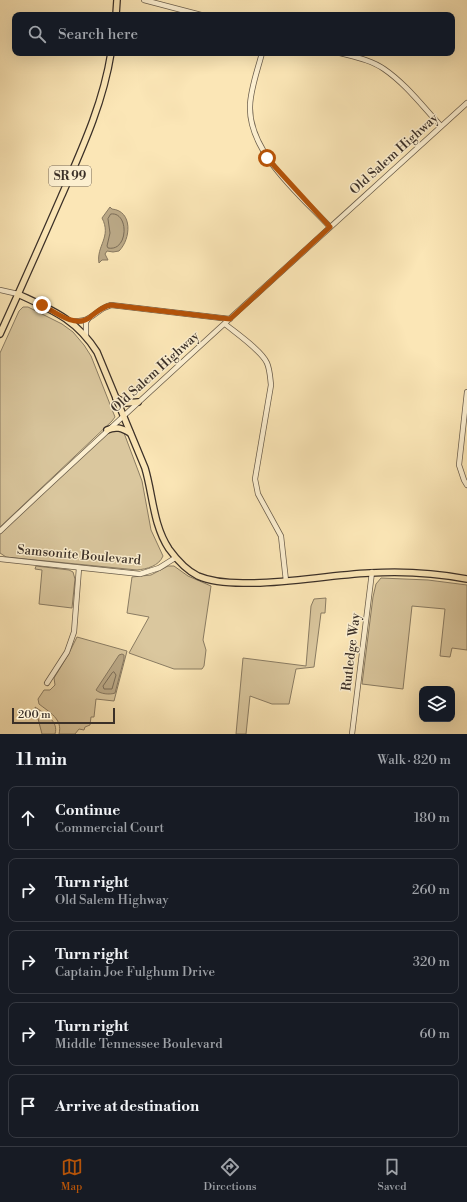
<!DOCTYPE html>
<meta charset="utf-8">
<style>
:root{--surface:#171b24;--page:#242831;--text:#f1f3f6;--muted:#9ea1a6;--line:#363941;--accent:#b45309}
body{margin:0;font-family:"Libre Bodoni",serif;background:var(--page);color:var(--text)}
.controls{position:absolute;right:12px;bottom:12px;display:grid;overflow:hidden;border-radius:8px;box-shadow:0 4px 16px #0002}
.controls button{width:36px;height:36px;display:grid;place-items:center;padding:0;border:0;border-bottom:1px solid var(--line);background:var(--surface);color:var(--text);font:20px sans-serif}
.scale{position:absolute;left:12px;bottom:10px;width:103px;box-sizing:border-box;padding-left:4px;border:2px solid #3b3028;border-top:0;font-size:11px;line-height:14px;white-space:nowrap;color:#3b3028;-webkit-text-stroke:3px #fcefd0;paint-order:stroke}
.stop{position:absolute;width:12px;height:12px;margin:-9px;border:3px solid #b45309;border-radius:50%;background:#fff}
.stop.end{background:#b45309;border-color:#fff;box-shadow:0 1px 4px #0008}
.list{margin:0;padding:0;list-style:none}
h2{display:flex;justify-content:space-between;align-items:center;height:52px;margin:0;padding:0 16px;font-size:17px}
h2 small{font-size:13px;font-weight:400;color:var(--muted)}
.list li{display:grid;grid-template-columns:26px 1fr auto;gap:12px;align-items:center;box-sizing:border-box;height:64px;margin:0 8px 8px;padding:0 8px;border:1px solid var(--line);border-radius:8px}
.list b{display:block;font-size:15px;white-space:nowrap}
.list p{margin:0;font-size:13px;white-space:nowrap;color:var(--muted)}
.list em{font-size:13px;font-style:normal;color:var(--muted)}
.icon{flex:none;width:22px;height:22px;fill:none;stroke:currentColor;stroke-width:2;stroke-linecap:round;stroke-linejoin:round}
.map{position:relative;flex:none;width:467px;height:734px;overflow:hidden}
.search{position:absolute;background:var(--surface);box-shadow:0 4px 16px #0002;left:12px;right:12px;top:12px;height:44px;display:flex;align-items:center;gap:10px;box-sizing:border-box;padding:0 14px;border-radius:8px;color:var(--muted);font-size:15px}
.sheet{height:412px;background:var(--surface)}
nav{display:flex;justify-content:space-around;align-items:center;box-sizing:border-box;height:56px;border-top:1px solid var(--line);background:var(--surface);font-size:11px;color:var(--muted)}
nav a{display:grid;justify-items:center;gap:2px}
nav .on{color:var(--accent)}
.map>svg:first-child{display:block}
</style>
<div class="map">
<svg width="467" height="734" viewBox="0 0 467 734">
<rect width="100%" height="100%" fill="#fbe6b6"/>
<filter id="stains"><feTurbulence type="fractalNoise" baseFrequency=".005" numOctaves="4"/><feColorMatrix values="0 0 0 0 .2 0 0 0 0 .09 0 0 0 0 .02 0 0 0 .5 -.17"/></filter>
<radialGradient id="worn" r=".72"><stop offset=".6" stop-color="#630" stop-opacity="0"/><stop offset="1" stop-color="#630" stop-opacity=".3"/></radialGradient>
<g fill="#dac79e" stroke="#8a7c63">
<polygon points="23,307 28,307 62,324 73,332 84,345 91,356 115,417 112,421 0,527 0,353 19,311"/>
<path d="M111,430H120L124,433L142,481L151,530L163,556C159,566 147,569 137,570L6,557L0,553V533Z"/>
<polygon points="36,566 69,570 73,572 75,579 72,608 39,604 42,570 35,569"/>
<polygon points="168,566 174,566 188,576 211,586 203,640 206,650 204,666 202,669 174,669 129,653 149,617 127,613 132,577 151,575"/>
<polygon points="381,578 428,580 467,585 467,650 452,648 450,657 440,656 445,609 412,606 403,689 362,684 373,597 376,584"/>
<polygon points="326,598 325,613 321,613 314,667 296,669 289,704 272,704 250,696 246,734 236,734 243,658 306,666 311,606 314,599"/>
<path d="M77,637L127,651L114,701L96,699L94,717H91L90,725L85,727L84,730L79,729L75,734H59C63,719 49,712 39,704L38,699L44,690H50L55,685L54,678L68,655Z"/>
<path d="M35,707C45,714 59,721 55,734H42Z"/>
</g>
<g fill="#baa886" stroke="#877860">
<path d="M110,207L112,209C133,211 131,239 119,251L113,252L107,251L105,254L108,260H102L99,263C96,246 112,237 102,218Z"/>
<path d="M122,654L124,655V659L115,693C110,695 100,694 96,690L119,655Z"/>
</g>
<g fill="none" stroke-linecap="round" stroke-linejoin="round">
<g stroke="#7a6c57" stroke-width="1">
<path d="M111,214C129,211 129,252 108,248L107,246L110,233L108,219Z"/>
<polygon points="114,672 116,675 112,689 104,689 103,686 112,673"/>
</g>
<defs>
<g id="minor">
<polyline points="144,0 201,15"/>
<path d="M262,53C258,69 250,90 250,107C249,153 301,196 330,227"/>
<path d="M340,53C355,57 371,60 384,69C406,84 423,107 441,126"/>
<polyline points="0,290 18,294"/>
<path d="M69,321C75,321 83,322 89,318C98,313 100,308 111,305L230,319"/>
<path d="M225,324C236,333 262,351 267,363C270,370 270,377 271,385L255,479L258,494L281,536L286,581"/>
<polyline points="86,336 86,322 88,319"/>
<polyline points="467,392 459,465 464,480 467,485"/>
<path d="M0,531C154,386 311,245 467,103"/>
<polyline points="0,559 140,574 159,568 175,558"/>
<polyline points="47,683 67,652 74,632 79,568"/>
<polyline points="352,734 372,572"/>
</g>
<g id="major">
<polyline points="116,15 117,0"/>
<path d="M18,294C52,310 76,319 97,352L145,468C153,495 153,525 169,549C177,560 186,570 198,576C212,582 228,583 243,583C285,584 327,575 370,573C402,571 435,573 467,579"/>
<path d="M0,334C21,288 41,243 61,197C81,151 103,104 111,53"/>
<polyline points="116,398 126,403 138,402"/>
<path d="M107,430C116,426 122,428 130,433"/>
</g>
</defs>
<use href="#minor" stroke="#6b5e4c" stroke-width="6"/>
<use href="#major" stroke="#3b3028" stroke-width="8"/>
<use href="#minor" stroke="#fcefd0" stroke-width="4.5"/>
<use href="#major" stroke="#fbe6b6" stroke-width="5.5"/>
</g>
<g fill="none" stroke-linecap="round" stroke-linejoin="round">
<path stroke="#b45309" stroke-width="5" d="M42,305C55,312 75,328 89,318C97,312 101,307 111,305L230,319L330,227L267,158"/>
</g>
<g text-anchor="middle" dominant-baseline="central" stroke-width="3" stroke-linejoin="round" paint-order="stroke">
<rect fill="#fcefd0" stroke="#75695a" stroke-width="1" x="49" y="166" width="42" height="20" rx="3"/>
<g font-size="12" font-weight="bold" fill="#3b3028">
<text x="70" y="176">SR 99</text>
</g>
<g font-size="13" fill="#3b3028" stroke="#fcefd0">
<text transform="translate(394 154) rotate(-42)">Old Salem Highway</text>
<text transform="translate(155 372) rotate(-42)">Old Salem Highway</text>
<text transform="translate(79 555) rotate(5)">Samsonite Boulevard</text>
<text transform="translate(351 652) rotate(-83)">Rutledge Way</text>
</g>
</g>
<rect width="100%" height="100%" filter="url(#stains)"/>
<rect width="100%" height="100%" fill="url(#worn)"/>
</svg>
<div class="controls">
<button><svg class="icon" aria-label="layers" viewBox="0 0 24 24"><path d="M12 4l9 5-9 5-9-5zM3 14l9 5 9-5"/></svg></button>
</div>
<div class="scale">200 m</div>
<div class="stop" style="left:267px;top:158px"></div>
<div class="stop end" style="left:42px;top:305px"></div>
<div class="search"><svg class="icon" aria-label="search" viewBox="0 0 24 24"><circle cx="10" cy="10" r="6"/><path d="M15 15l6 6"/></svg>Search here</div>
</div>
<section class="sheet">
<h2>11 min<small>Walk · 820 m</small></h2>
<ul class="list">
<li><svg class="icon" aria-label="ahead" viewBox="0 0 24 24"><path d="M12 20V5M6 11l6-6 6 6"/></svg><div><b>Continue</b><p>Commercial Court</p></div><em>180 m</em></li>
<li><svg class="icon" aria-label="right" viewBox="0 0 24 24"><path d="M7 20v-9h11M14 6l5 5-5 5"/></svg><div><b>Turn right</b><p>Old Salem Highway</p></div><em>260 m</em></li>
<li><svg class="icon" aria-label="right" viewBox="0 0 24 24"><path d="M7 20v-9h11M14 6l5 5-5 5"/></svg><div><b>Turn right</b><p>Captain Joe Fulghum Drive</p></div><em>320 m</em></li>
<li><svg class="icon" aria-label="right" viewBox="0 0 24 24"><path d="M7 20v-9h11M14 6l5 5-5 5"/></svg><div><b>Turn right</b><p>Middle Tennessee Boulevard</p></div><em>60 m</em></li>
<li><svg class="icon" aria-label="arrive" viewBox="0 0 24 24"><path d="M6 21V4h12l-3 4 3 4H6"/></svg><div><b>Arrive at destination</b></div></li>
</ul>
</section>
<nav>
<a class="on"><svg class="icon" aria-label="map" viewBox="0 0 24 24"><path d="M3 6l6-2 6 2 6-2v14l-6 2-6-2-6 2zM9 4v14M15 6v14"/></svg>Map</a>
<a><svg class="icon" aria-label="directions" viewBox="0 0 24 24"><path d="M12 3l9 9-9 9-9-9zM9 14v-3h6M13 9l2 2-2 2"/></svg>Directions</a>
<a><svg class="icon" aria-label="saved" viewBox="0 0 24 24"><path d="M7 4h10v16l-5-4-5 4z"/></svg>Saved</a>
</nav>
